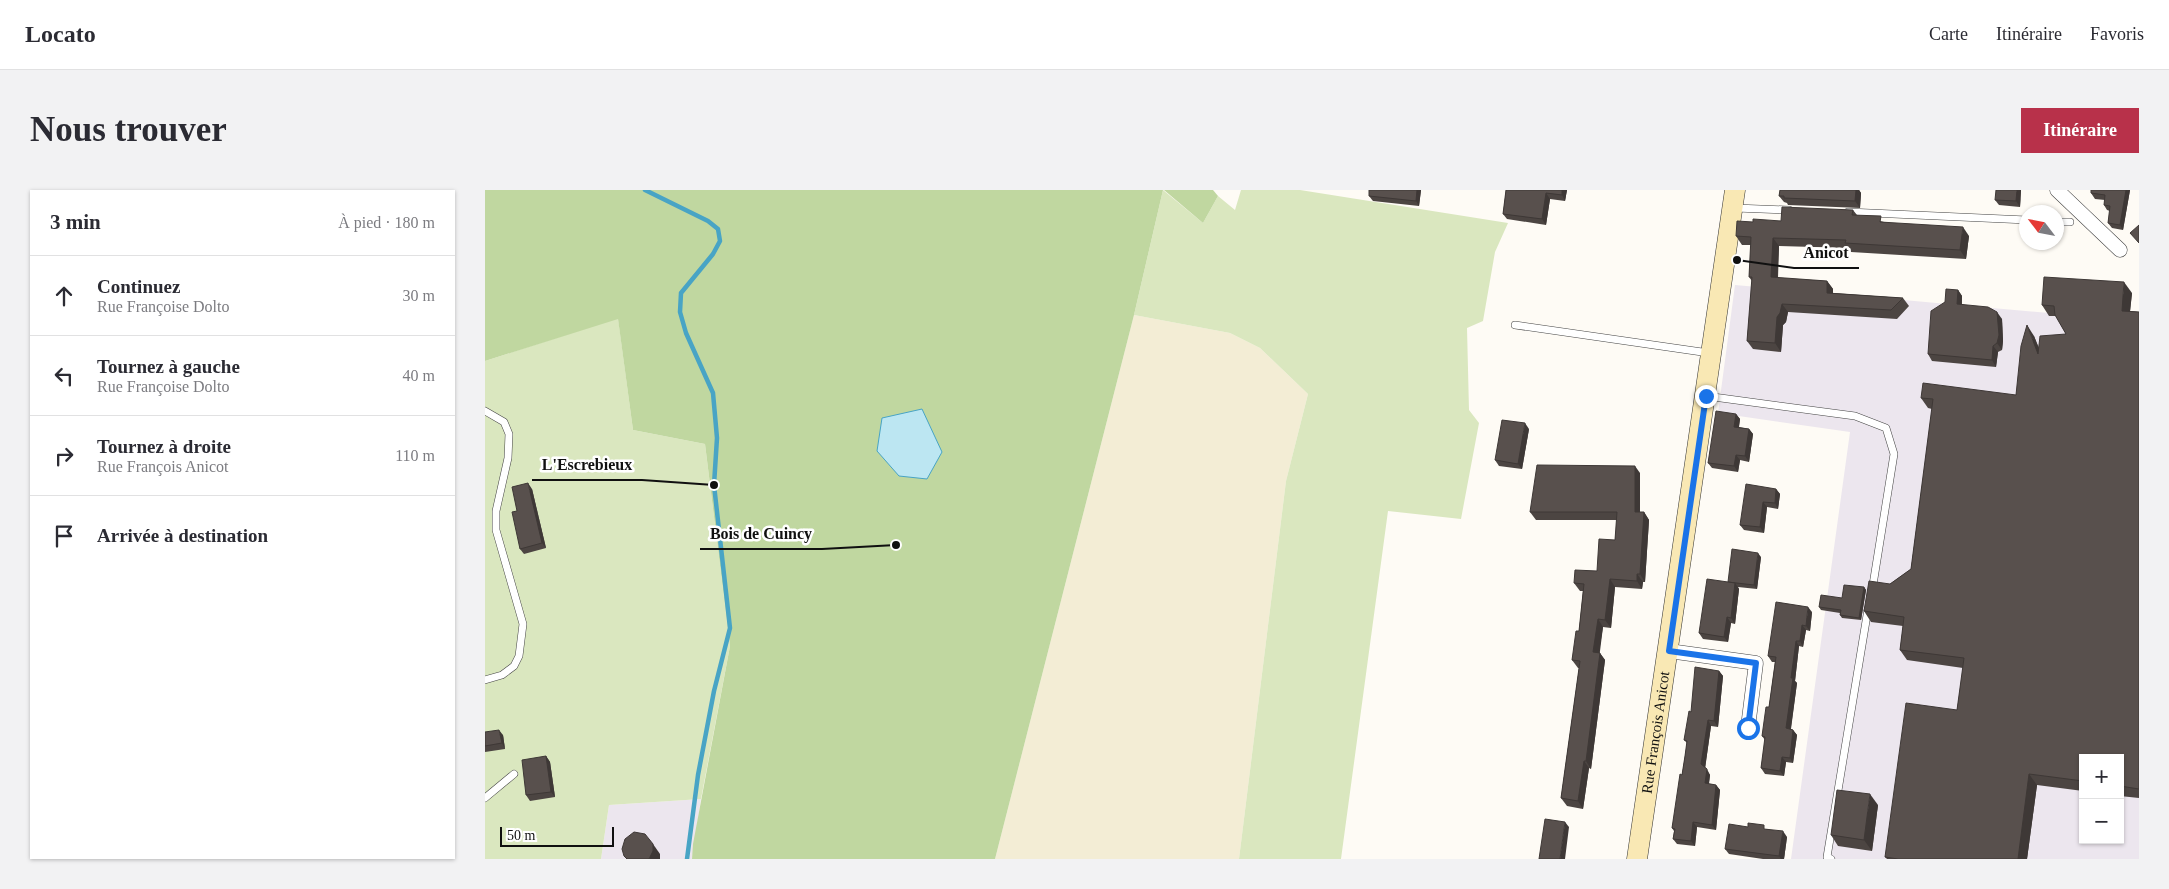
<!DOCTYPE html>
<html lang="fr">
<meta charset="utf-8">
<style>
:root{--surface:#fff;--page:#f2f2f3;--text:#2b2b33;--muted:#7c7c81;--line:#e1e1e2;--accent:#b8314a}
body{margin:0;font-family:Georgia,serif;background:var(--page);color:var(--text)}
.controls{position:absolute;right:15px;bottom:15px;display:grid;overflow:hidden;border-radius:0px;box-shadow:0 1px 4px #0004}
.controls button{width:45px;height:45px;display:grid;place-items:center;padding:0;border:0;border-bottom:1px solid var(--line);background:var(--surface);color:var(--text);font:25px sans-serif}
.compass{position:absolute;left:1534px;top:15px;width:45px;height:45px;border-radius:50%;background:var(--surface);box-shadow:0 1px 4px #0004;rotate:302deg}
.scale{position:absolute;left:15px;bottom:12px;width:114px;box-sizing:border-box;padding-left:5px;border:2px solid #101010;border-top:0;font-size:14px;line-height:18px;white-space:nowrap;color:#101010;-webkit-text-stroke:4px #fff;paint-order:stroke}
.stop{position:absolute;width:15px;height:15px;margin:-11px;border:4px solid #1a73e8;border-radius:50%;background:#fff}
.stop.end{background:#1a73e8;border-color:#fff;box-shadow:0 1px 5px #0008}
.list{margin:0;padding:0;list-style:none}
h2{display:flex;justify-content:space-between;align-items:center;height:65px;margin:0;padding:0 20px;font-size:21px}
h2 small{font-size:16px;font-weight:400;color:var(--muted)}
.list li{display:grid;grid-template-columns:32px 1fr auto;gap:15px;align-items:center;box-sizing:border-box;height:80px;padding:0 20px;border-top:1px solid var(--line)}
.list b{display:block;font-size:19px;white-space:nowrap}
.list p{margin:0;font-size:16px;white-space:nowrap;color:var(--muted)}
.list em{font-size:16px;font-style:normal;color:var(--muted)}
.icon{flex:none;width:28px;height:28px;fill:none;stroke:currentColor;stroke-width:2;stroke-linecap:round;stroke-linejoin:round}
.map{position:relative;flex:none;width:1654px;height:669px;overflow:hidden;border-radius:0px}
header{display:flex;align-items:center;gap:30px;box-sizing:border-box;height:70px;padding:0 25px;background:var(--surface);border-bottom:1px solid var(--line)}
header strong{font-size:24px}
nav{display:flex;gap:28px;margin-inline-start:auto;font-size:18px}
.intro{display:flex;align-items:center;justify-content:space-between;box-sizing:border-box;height:120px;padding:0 30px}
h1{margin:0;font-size:35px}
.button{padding:12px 22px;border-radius:0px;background:var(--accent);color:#fff;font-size:18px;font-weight:700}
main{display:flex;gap:30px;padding:0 30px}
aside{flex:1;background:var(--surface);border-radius:0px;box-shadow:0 1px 4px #0004}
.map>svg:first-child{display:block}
</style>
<header>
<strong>Locato</strong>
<nav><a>Carte</a><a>Itinéraire</a><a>Favoris</a></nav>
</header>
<div class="intro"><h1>Nous trouver</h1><a class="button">Itinéraire</a></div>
<main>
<aside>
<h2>3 min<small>À pied · 180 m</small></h2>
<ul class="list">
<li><svg class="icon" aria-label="ahead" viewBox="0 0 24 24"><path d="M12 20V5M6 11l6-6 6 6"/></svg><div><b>Continuez</b><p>Rue Françoise Dolto</p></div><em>30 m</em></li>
<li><svg class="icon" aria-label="left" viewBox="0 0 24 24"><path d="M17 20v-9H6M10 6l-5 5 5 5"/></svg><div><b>Tournez à gauche</b><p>Rue Françoise Dolto</p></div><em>40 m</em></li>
<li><svg class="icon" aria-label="right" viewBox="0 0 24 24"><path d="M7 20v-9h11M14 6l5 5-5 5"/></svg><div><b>Tournez à droite</b><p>Rue François Anicot</p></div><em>110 m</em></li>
<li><svg class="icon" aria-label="arrive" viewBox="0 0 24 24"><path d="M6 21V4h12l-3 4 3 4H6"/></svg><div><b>Arrivée à destination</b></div></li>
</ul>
</aside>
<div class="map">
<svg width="1654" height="669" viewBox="0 0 1654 669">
<rect width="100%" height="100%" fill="#fefbf5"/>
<g fill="#ece6ee" fill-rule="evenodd">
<path d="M1250,95L1654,131V669H1306L1365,242L1233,223ZM1598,568H1635V650H1598Z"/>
<polygon points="216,609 207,669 116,669 124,615"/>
</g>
<polygon fill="#f3edd5" points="649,125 745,143 775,158 823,204 801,291 754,669 510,669"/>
<g fill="#dae7bf">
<polygon points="678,0 718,33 733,6 750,20 756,0 815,0 1023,33 1010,62 998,131 982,138 984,220 994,233 976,329 903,321 856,669 754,669 801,291 823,204 775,158 745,143 649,125"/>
<polygon points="133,128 148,240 220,254 245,456 216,609 124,615 116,669 0,669 0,171"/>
</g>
<g fill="#c0d7a0">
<polygon points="0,0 678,0 649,125 510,669 207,669 208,654 245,456 220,254 148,240 133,129 0,171"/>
<polygon points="679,0 728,0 733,6 718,33"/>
</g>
<polygon fill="#bce6f2" stroke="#48a4c5" points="437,219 457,262 442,289 414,286 392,261 397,228"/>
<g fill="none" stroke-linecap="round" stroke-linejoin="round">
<polyline stroke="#48a4c5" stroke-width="4.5" points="160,0 223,31 233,39 235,51 228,64 196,103 195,122 201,143 228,203 232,248 229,295 245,438 229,501 213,585 202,669"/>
<defs>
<g id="lane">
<polyline points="1250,18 1304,20"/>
<polyline points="1363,22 1542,30"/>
<polyline points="1572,32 1585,32"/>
<polyline points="1030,135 1224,163"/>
<polyline points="1221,206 1370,226 1401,238 1409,264 1387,401"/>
<polyline points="0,221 19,232 24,244 23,268 11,321 11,340 38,434 34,466 29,476 17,485 0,490"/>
<polyline points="0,608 29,584"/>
<polyline points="1346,669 1342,667 1383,419"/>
</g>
<g id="street">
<polyline points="1572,0 1635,60"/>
<polyline points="1184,461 1271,473 1263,537"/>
</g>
<g id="secondary">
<path id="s1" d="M1152,669L1250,0"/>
</g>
</defs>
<use href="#lane" stroke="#434343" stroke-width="8"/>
<use href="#street" stroke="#434343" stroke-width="15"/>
<use href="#secondary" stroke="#323232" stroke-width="21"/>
<use href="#lane" stroke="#fff" stroke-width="7"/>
<use href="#street" stroke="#fff" stroke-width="14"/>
<use href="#secondary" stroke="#f9e8b4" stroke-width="20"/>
</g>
<g fill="#4c4542">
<polygon points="884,0 936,0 934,16 888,11 884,6"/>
<polygon points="1021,0 1082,0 1080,11 1065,9 1061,35 1022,29 1018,24"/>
<polygon points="1295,0 1374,0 1376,3 1375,18 1303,15 1302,13 1299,12 1294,6"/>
<polygon points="1536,0 1535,17 1514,15 1510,10"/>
<polygon points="1606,0 1645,0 1638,40 1627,38 1623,33 1625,21 1622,20 1619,15 1620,10 1610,9 1606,3"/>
<polygon points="1368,20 1372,25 1399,32 1484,46 1481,69 1366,62 1364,58 1294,56 1293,88 1342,91 1348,99 1348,103 1418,108 1424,116 1412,129 1303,122 1301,132 1298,135 1296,162 1268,159 1262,151 1267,91 1264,87 1266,55 1257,55 1251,46 1268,32 1296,31"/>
<polygon points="1473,100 1477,106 1477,114 1517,129 1518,151 1517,160 1513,162 1511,177 1447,171 1443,164 1460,112"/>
<polygon points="1647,103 1645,121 1654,122 1654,608 1635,606 1635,568 1598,568 1598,601 1552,595 1542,669 1402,669 1400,667 1472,520 1478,478 1422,470 1415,460 1418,436 1386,432 1379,421 1405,394 1426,379 1447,219 1443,218 1436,208 1531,205 1549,146 1554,158 1581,144 1571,126 1564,126 1557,115"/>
<polygon points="1251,224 1255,229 1254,237 1264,239 1268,244 1264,272 1255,270 1253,282 1227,278 1223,273"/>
<polygon points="1044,239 1037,279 1014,276 1010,270"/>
<polygon points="1155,283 1155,322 1159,322 1164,330 1160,392 1158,392 1157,399 1130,397 1126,438 1118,437 1114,462 1120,470 1106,579 1104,578 1098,619 1082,616 1076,608 1094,478 1093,478 1087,470 1094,441 1098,401 1095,401 1089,393 1112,381 1130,350 1132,330 1051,330 1045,322"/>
<polygon points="47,299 61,358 39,364 35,359 32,321"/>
<polygon points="1291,299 1295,304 1293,319 1282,317 1279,343 1259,340 1255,335"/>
<polygon points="1276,367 1272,399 1253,397 1254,399 1250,434 1246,433 1243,452 1218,449 1214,443 1243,392"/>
<polygon points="1379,397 1381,400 1376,430 1357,428 1355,425 1355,423 1336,420 1334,417 1357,408"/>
<polygon points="1327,422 1325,441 1321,440 1318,457 1314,456 1310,491 1312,493 1306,539 1308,540 1312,545 1308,573 1301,572 1299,586 1280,584 1276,578 1280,550 1277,546 1284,517 1290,472 1287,472 1283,466"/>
<polygon points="1234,481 1238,486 1233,537 1226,536 1220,578 1225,585 1224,594 1231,595 1235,600 1231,640 1212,637 1210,656 1192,654 1188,649 1189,641 1187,638 1197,585 1202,553 1199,550 1206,522"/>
<polygon points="0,542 18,545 20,559 0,562"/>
<polygon points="61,566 65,572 70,607 45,611 41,605"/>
<polygon points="1393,615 1387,661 1353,656 1346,645"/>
<polygon points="1282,639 1302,647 1299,669 1278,669 1244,664 1240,659"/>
</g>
<g fill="#3e3836">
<polygon points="932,0 936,0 934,16 931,11"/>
<polygon points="1077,0 1082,0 1080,11 1077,5"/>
<polygon points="1371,0 1374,0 1376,3 1375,18 1370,11"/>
<polygon points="1532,0 1536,0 1535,17 1531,11"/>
<polygon points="1641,0 1645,0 1638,40 1635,35"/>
<polygon points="1061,3 1065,9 1061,35 1057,29"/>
<polygon points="1478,37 1484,46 1481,69 1475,60"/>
<polygon points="1288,48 1294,56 1292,96 1286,87"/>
<polygon points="1342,91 1348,99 1348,111 1342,103"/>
<polygon points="1639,92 1647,103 1644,131 1637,121"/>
<polygon points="1473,100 1477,106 1476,120 1472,114"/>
<polygon points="1297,114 1303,122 1301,132 1298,135 1296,162 1290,153 1292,127"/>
<polygon points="1512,122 1517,129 1518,151 1517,160 1512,153"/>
<polygon points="1542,135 1549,146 1560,175 1553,164"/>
<polygon points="1508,156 1513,162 1511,177 1507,170"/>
<polygon points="1251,224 1255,229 1253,242 1249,237"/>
<polygon points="1040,233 1044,239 1037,279 1033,274"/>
<polygon points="1264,239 1268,244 1264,272 1260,266"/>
<polygon points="1251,265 1255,270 1253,282 1249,276"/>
<polygon points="1150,276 1155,283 1155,330 1150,322"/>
<polygon points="43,293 47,299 61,358 57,353"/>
<polygon points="1291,299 1295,304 1293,319 1290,313"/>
<polygon points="1278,312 1282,317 1279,343 1275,337"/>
<polygon points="1159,322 1164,330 1160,392 1155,384"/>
<polygon points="1273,363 1276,367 1272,399 1269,395"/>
<polygon points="1152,384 1158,392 1157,399 1152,391"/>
<polygon points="1125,389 1130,397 1126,438 1120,430"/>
<polygon points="1250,393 1254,399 1250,434 1246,428"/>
<polygon points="1379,397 1381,400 1376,430 1374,428"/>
<polygon points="1323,417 1327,422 1325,441 1321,436"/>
<polygon points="1242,427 1246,433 1243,452 1239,447"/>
<polygon points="1113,429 1118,437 1114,469 1108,462"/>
<polygon points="1317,435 1321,440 1318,457 1315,451"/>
<polygon points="1311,451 1314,456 1310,491 1312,493 1305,544 1301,538 1306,488"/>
<polygon points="1115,463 1120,470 1106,579 1101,571"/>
<polygon points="1234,481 1238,486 1233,537 1229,531"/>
<polygon points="1223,530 1226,536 1220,579 1216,574"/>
<polygon points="14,540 18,545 20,559 17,553"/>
<polygon points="1308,540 1312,545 1308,573 1305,568"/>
<polygon points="61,566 65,572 70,607 66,602"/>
<polygon points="1297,567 1301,572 1299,586 1295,581"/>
<polygon points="1099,571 1104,578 1098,619 1093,611"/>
<polygon points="1222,579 1225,585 1223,599 1220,593"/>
<polygon points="1544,584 1552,595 1542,669 1533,669"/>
<polygon points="1231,595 1235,600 1231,640 1227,635"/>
<polygon points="1385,604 1393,615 1387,661 1379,650"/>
<polygon points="1080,632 1084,637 1080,669 1075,669"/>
<polygon points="1208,632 1212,637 1210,656 1206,651"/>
<polygon points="1298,641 1302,647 1299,669 1296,669 1294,666"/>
<polygon points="168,654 175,664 175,669 164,669"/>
</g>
<g fill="#58504d" stroke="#3e3836">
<polygon points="884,0 932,0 931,11 884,6"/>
<polygon points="1021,0 1077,0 1077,5 1061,3 1057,29 1018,24"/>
<polygon points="1295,0 1371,0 1370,11 1299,8 1299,6 1294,6"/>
<polygon points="1511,0 1532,0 1531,11 1510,10"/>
<polygon points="1606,0 1641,0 1635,35 1623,33 1625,16 1619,15 1620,5 1606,3"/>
<polygon points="1297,17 1368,20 1367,25 1396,26 1395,32 1478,37 1475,60 1360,53 1361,50 1288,48 1286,87 1342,91 1342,103 1418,108 1406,120 1297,114 1295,123 1292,127 1290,153 1262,151 1267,87 1264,87 1266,47 1251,46 1252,31 1268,32 1268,29 1296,31"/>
<polygon points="1654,35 1654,53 1645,43"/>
<polygon points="1559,87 1639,92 1637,121 1654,122 1654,599 1635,596 1635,568 1598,568 1598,591 1544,584 1533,669 1413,669 1400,667 1421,513 1472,520 1479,468 1415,460 1419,427 1379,421 1384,391 1405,394 1426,379 1448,209 1436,208 1438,193 1531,205 1536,156 1542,135 1553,164 1555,146 1581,144 1570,125 1569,116 1557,115"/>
<polygon points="1461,99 1473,100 1472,114 1503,117 1512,122 1514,145 1512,153 1508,156 1507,170 1443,164 1446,121 1460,112"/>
<polygon points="1231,221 1251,224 1249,237 1264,239 1260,266 1251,265 1249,276 1223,273"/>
<polygon points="1017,230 1040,233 1033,274 1010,270"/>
<polygon points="1052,275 1150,276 1150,322 1159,322 1155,384 1152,384 1152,391 1125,389 1120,430 1113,429 1108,462 1115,463 1101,571 1099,571 1093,611 1076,608 1095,471 1087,470 1091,441 1094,441 1099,394 1089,393 1090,380 1112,381 1114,349 1130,350 1132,322 1045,322"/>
<polygon points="43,293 57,353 35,359 27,322 32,321 27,297"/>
<polygon points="1261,294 1291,299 1290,313 1278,312 1275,337 1255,335"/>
<polygon points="1247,359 1273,363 1269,395 1243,392"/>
<polygon points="1222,389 1250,393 1246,428 1242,427 1239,447 1214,443"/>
<polygon points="1359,395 1379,397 1374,428 1355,425 1356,420 1334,417 1336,405 1357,408"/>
<polygon points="1291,412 1323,417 1321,436 1317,435 1315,451 1311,451 1306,488 1308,488 1301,538 1308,540 1305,568 1297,567 1295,581 1276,578 1280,547 1277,546 1281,517 1284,517 1291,467 1283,466"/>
<polygon points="1210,477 1234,481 1229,531 1223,530 1216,574 1222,579 1220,593 1231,595 1227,635 1208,632 1206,651 1188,649 1190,639 1187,638 1195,584 1197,585 1200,566 1202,551 1199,550 1204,521 1206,522"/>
<polygon points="14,540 17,553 0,556 0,542"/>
<polygon points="61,566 66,602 41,605 37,570"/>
<polygon points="1352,600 1385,604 1379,650 1346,645"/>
<polygon points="1060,629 1080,632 1075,669 1054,669"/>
<polygon points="1263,633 1279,635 1279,639 1298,641 1294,666 1240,659 1244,634 1263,637"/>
<polygon points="149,642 160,644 168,654 168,661 164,669 142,669 139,666 137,659 140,649"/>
</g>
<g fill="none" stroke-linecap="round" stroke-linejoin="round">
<polyline stroke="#1a73e8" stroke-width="6" points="1221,206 1184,461 1271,473 1263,538"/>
</g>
<g text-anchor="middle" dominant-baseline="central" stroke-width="5" stroke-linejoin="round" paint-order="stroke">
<g font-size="15" fill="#101010" stroke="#fff">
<text stroke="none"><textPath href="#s1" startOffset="128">Rue François Anicot</textPath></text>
</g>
</g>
<path fill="none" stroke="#101010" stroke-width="2" d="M1252 70L1309 78H1374M229 295L157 290H47M411 355L337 359H215"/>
<g fill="#101010" stroke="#fff" stroke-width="2">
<circle cx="1252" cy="70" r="5"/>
<circle cx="229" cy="295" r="5"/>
<circle cx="411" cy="355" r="5"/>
</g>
<g font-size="16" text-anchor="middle" font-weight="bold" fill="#101010" stroke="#fff" stroke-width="5" stroke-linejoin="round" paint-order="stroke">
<text x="1341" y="68">Anicot</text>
<text x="102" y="280">L'Escrebieux</text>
<text x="276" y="349">Bois de Cuincy</text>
</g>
</svg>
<div class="controls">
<button>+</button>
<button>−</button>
</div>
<svg class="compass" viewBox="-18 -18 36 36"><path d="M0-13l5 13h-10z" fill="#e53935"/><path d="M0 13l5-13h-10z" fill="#7c7c81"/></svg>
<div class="scale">50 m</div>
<div class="stop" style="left:1263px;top:538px"></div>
<div class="stop end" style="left:1221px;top:206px"></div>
</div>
</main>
